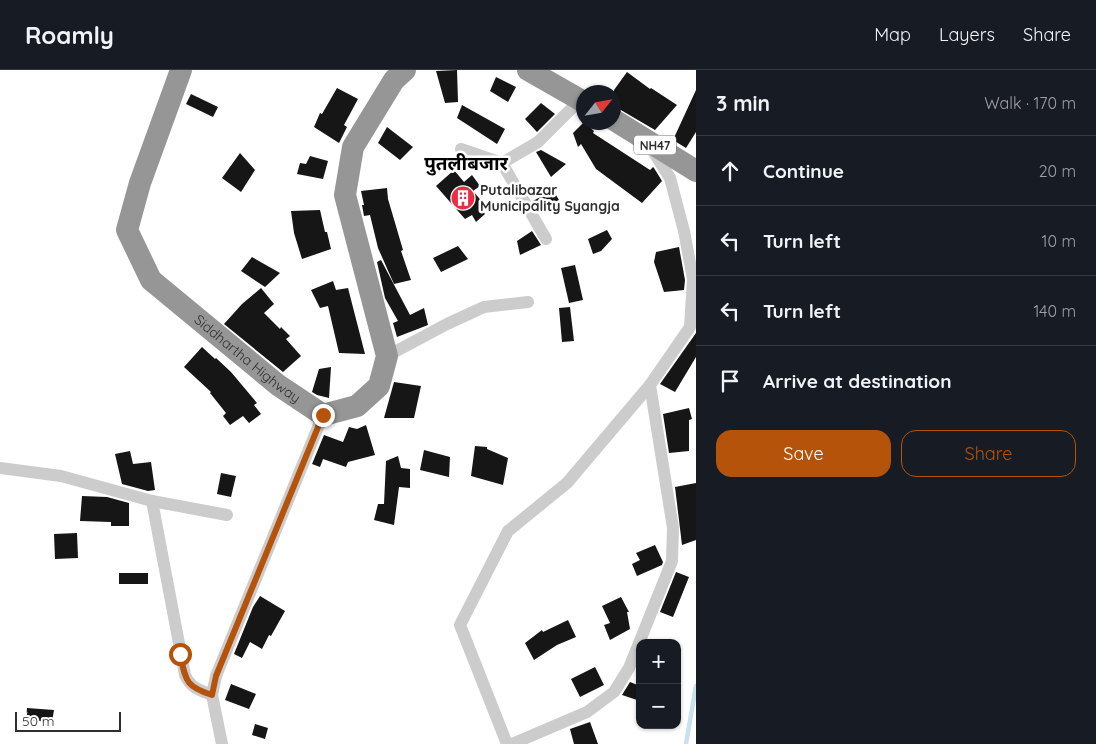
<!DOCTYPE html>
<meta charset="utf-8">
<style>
:root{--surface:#171b24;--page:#20242c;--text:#f1f3f6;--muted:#9ea1a6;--line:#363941;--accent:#b45309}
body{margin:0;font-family:Quicksand,"Noto Sans Devanagari",sans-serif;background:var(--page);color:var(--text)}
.controls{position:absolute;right:15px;bottom:15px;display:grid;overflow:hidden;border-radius:10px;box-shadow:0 1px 4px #0004}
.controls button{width:45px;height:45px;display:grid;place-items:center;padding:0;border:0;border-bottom:1px solid var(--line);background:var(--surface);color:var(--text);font:25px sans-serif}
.compass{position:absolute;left:576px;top:15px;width:45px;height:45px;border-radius:50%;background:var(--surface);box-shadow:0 1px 4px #0004;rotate:59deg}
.scale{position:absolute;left:15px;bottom:12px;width:106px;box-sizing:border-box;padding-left:5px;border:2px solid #2f2f2f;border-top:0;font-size:14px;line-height:18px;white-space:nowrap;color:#2f2f2f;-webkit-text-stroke:4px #fff;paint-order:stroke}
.stop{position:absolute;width:15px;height:15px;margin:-11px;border:4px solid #b45309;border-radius:50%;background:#fff}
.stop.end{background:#b45309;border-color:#fff;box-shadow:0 1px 5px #0008}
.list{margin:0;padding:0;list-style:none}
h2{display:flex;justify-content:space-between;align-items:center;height:65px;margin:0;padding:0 20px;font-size:21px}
h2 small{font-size:16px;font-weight:400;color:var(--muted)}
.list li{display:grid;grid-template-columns:32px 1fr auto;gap:15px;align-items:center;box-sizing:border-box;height:70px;padding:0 20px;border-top:1px solid var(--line)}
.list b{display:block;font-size:19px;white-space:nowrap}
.list em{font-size:16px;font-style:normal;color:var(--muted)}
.actions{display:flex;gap:10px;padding:15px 20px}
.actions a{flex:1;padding:11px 0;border:1px solid var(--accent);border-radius:15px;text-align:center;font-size:18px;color:var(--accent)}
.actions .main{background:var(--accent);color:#fff}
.icon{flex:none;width:28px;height:28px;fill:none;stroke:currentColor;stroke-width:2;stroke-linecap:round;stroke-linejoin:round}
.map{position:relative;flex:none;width:696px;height:674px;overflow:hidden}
header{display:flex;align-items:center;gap:30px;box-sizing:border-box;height:70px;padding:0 25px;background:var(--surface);border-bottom:1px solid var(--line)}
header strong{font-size:24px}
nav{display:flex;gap:28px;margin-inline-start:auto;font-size:18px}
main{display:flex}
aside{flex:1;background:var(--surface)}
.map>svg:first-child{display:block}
</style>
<header>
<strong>Roamly</strong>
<nav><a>Map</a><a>Layers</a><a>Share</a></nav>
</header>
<main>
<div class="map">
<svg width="696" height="674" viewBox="0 0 696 674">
<rect width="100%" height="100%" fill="#fff"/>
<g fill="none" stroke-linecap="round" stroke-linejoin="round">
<polyline stroke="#c8e1ed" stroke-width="4.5" points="686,674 696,616"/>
</g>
<g fill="#161616">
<polygon points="457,0 458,32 445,33 436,1"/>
<polygon points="627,2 650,19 651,18 677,35 655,60 614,36 614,20"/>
<polygon points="496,7 516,17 508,32 490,21"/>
<polygon points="337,18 358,29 344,55 347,57 339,73 314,57 320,43 322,44"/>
<polygon points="696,20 696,62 686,78 673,70"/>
<polygon points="191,24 218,37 213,47 186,34"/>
<polygon points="541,33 555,44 537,62 525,49"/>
<polygon points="462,35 505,59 497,74 457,48"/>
<polygon points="584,52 594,61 593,63 650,100 653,97 654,98 662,111 642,133 596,99 581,74 578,77 573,63"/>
<polygon points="387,57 413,77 400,90 378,73"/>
<polygon points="541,80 566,94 551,107 536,82"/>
<polygon points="240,83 255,100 241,122 222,108"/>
<polygon points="310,86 328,91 323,109 297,104 300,93 306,94"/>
<polygon points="454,100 464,112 472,105 480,116 473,121 484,134 481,139 485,144 476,152 472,145 465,149 436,116"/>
<polygon points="387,118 388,129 403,180 401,181 411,210 394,214 378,178 370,145 364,146 362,135 364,135 361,121"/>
<polygon points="553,120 559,130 539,141 533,131"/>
<polygon points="320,140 325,162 327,162 331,179 302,189 294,163 291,141"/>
<polygon points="607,160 612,169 601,181 593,184 588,169"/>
<polygon points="532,161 541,175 520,185 517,171"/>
<polygon points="458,176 468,189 441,202 433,188"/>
<polygon points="679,177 685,210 684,220 664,222 654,192 656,182"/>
<polygon points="252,187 280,203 265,217 241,201"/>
<polygon points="381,190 410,245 424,238 428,255 397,267 393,253 398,251 385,228 377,192"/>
<polygon points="575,195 583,230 569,233 561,198"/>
<polygon points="333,211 336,220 348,218 365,284 339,283 328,236 320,238 311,220"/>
<polygon points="261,218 274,234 264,243 280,259 281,257 290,266 286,269 301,286 283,302 224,254 242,234"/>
<polygon points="570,237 574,271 562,272 559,238"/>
<polygon points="696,263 696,287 675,322 660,314"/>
<polygon points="202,277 215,289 216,288 231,302 257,333 254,335 261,344 249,353 243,346 230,355 223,346 226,343 210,323 211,322 184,297"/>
<polygon points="331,297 329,328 317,325 312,322 319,299"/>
<polygon points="394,312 421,316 414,348 384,348"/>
<polygon points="689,338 692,349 689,350 689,381 669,383 663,344"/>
<polygon points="366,355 375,385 348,392 346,397 323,389 320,397 312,394 324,365 343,372 349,357 357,359"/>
<polygon points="475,376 487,377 487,379 508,388 503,415 471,406"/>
<polygon points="424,380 450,387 449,407 420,400"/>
<polygon points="130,381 133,394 151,392 155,420 148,421 122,414 115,384"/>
<polygon points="398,386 401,398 410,399 410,418 399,417 394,455 374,450 378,434 384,434 386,391"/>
<polygon points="221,403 236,406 231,427 217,424"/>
<polygon points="696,413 696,470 682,475 675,417"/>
<polygon points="82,426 107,427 129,433 129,456 111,456 111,452 80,451"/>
<polygon points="77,463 78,488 55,489 54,464"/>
<polygon points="655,475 663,492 662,495 637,506 632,494 640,490 636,483"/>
<polygon points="676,502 689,507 673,547 660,542"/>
<rect x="119" y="503" width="29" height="11"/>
<polygon points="260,526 285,541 271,566 269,565 262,579 250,572 242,588 234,584 253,537"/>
<polygon points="621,527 629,542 627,542 630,559 610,570 604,555 610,553 602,536"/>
<polygon points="568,550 576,567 557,575 534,590 525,573 542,560 543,562"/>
<polygon points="595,597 604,615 580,627 571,609"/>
<polygon points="630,612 640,616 640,631 622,625"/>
<polygon points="231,614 256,624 249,639 225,630"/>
<polygon points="27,638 54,640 52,652 26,650"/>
<polygon points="590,652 598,674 574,674 570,659"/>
<polygon points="255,654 268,658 265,669 252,665"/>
</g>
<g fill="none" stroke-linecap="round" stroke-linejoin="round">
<g stroke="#ccc" stroke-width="12">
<polyline points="461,79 502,93 546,169"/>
<polyline points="502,93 538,72 580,30"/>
<polyline points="387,286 447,254 484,237 528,232"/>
<polyline points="0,398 61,406 152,431 227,445"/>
<path d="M152,431L185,605C191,618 199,620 212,625"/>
<polyline points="222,674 212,625 216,606 323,345"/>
<polyline points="507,674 460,555 508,461 567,413 650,315 690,257 693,209 684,161 670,108 651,78"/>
<polyline points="512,674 587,642 614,622 629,598 672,491 673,458 650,315"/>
</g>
<g stroke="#969696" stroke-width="22">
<path id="s1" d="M181,0L140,113L127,160L151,210L278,315L323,345L357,336L379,316L387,286L345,125L353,77L394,10L405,0"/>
<polyline points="528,0 584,32"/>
<polyline points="614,50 696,101"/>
</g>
</g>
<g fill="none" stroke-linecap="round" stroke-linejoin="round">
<path stroke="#b45309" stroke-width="6" d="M180,584C186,611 185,616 212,625L216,606L323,345"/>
</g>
<defs>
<symbol id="building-disc" viewBox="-11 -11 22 22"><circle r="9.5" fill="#ea2d45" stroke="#fff"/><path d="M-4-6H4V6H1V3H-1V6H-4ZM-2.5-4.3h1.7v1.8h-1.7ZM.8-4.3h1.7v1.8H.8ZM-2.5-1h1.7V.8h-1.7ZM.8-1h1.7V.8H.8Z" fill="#fff"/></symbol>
</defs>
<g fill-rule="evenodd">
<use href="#building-disc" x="449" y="114" width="28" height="28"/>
</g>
<g text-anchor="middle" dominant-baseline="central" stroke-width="5" stroke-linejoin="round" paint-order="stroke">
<rect fill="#fff" stroke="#6d6d6d" stroke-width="1" x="634" y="65.5" width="42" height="19" rx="4"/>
<g font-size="12" font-weight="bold" fill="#2f2f2f">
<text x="655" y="75">NH47</text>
</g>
<g font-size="14" font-weight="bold" fill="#2f2f2f" stroke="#fff" text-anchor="start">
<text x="480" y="120">Putalibazar<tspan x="480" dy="16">Municipality Syangja</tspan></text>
</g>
<g font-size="14" fill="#2f2f2f" stroke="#fff">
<text stroke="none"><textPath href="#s1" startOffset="349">Siddhartha Highway</textPath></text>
</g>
<g font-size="19" font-weight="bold" fill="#000" stroke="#fff">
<text x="466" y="93">पुतलीबजार</text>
</g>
</g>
</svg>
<div class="controls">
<button>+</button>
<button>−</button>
</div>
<svg class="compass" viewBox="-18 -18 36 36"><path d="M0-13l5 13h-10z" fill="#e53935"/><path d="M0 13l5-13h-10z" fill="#9ea1a6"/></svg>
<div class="scale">50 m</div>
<div class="stop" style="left:180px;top:584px"></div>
<div class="stop end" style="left:323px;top:345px"></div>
</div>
<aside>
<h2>3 min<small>Walk · 170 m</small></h2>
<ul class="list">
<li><svg class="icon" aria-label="ahead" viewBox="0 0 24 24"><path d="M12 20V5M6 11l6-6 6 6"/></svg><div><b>Continue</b></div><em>20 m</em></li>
<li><svg class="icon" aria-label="left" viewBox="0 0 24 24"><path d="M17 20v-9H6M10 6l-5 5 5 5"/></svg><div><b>Turn left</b></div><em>10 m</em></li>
<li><svg class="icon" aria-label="left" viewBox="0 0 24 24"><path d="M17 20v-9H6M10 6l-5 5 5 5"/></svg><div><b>Turn left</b></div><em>140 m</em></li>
<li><svg class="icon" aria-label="arrive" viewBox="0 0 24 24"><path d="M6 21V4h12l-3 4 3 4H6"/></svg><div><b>Arrive at destination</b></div></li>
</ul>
<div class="actions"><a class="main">Save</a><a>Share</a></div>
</aside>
</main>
